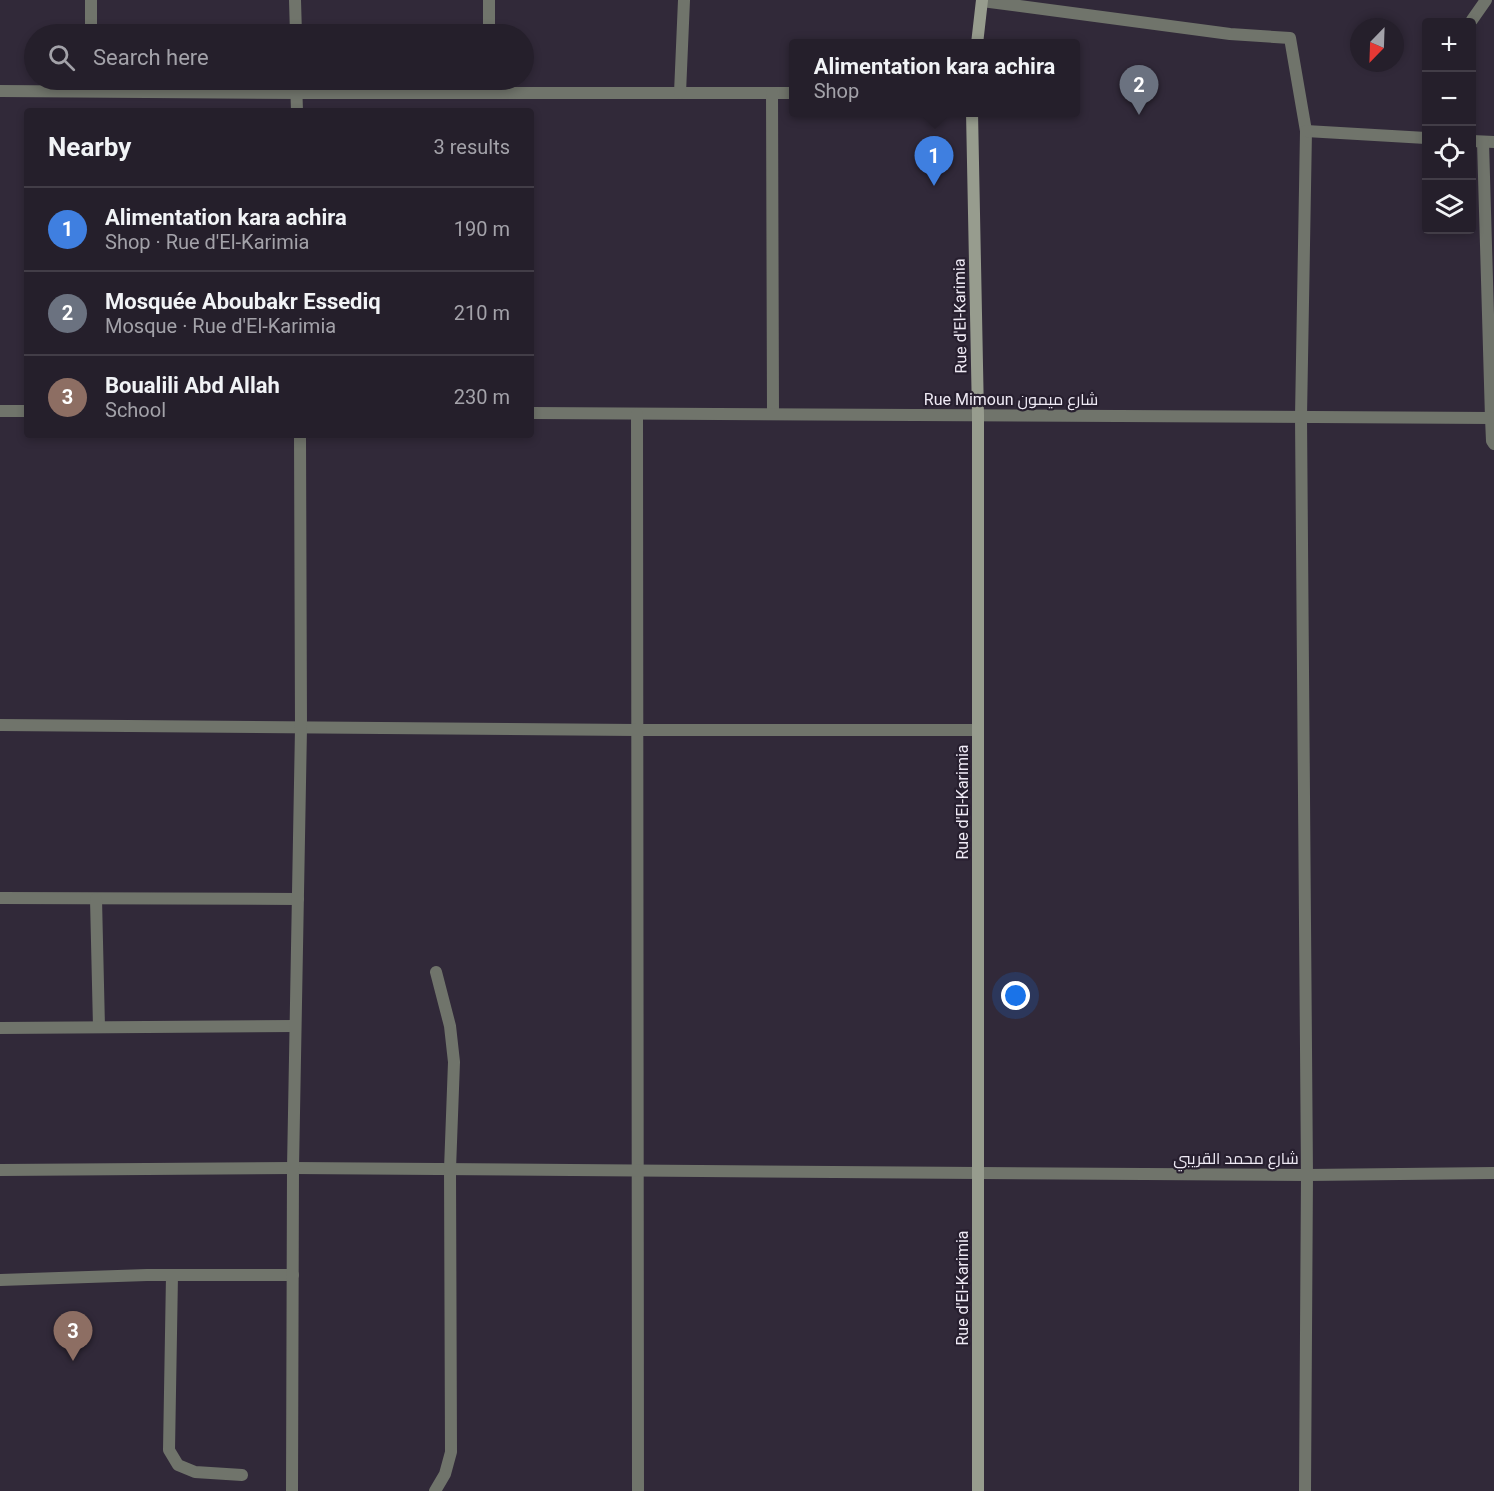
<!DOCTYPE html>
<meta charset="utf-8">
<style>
:root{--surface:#251f2b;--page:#312c37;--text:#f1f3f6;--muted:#a3a2a9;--line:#423d47;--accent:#1a73e8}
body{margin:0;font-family:Roboto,Cairo,sans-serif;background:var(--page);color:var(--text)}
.controls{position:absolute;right:18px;top:18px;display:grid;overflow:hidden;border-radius:6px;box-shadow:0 3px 9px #0003}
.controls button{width:54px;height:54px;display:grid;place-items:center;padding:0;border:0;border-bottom:2px solid var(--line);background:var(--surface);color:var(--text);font:30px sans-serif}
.compass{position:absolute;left:1350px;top:18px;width:54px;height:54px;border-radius:50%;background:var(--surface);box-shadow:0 3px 9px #0003;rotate:203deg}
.you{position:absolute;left:1016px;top:996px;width:21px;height:21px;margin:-15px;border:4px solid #fff;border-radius:50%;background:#1a73e8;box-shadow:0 0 0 9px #1a73e833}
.badge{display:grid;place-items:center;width:39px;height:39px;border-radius:50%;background:var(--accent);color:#fff;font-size:20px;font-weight:700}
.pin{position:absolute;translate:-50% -50px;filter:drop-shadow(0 2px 3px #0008)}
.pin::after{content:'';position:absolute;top:32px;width:21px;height:18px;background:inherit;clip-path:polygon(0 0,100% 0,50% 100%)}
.popup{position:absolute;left:789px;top:39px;width:291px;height:78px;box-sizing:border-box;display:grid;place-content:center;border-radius:6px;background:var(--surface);filter:drop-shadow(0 2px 4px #0005);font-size:20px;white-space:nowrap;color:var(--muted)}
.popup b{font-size:22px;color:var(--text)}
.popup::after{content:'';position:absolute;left:50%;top:100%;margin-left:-12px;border:12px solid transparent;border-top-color:var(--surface)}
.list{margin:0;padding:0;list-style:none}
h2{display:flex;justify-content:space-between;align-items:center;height:78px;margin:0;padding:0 24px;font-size:26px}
h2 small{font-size:20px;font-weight:400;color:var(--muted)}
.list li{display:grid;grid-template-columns:39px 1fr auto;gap:18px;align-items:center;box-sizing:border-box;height:84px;padding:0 24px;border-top:2px solid var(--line)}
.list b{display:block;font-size:22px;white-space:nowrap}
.list p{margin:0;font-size:20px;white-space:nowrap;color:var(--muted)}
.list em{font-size:20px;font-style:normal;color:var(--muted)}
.icon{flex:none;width:33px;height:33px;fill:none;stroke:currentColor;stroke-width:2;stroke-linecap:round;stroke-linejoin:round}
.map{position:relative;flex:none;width:1494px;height:1491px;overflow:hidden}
.search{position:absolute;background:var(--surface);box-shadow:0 3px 9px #0003;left:24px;top:24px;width:510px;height:66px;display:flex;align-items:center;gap:15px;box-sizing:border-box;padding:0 21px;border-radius:33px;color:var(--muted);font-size:22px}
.panel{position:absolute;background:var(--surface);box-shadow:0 3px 9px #0003;left:24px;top:108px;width:510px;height:330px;border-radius:6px}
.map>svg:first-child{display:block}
</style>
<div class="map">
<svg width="1494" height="1491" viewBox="0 0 1494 1491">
<rect width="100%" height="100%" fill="#312939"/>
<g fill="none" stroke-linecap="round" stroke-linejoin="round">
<g stroke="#70746b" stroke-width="12">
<polyline points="295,0 296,34"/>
<polyline points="489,0 489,34"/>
<polyline points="982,1 1230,34 1290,38 1306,131 1301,417 1307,1175 1305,1491"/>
<polyline points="1472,20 1486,0"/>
<polyline points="91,34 91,0"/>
<polyline points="296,80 297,111"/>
<polyline points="0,91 297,93 793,93"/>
<polyline points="680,93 684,0"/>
<polyline points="772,93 773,414"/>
<polyline points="1306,131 1426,138"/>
<polyline points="1472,141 1494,142"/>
<polyline points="1483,142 1491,418 1492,441 1494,444"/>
<polyline points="0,411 27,411"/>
<polyline points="531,413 1491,418"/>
<polyline points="637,414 638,1491"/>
<polyline points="0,725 636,730 978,730"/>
<polyline points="0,898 298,899"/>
<polyline points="96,899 99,1027"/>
<polyline points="0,1028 295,1026"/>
<polyline points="0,1170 293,1168 978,1173"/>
<polyline points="172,1275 169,1450 178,1465 195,1472 242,1475"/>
<polyline points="0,1280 147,1275 293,1275"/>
<polyline points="292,1491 293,1168 301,728 300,435"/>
<polyline points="435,1491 445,1474 451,1452 450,1169 454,1062 450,1026 436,972"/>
</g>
<polyline stroke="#70746b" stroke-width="12" points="978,1173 1307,1175 1494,1173"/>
<g stroke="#979c8e" stroke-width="12">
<polyline points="977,44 982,0"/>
<polyline points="972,112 978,415 978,1491"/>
</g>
</g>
<g text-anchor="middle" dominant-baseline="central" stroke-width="4.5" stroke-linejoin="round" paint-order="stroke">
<g font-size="16" fill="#efeaf5" stroke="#271f2f">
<text transform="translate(960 316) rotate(-91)">Rue d'El-Karimia</text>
<text x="1011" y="399">Rue Mimoun شارع ميمون</text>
<text transform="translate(962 802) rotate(-90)">Rue d'El-Karimia</text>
<text x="1236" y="1158">شارع محمد القريبي</text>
<text transform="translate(962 1288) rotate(-90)">Rue d'El-Karimia</text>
</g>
</g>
</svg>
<div class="controls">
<button>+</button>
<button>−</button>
<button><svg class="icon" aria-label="locate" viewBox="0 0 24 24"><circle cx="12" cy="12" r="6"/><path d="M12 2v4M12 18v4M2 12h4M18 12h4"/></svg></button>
<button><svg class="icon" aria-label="layers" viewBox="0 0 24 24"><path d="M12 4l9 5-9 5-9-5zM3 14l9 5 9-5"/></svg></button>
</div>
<svg class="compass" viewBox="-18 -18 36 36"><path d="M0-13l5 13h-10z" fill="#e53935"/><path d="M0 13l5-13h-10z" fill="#a3a2a9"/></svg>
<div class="you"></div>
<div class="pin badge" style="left:934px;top:186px;background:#3f7fe0">1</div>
<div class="popup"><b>Alimentation kara achira</b>Shop</div>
<div class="pin badge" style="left:1139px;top:115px;background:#6b7280">2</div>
<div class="pin badge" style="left:73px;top:1361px;background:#8d6e63">3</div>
<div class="search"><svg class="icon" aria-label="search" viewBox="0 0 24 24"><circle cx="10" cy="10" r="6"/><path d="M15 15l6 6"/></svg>Search here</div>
<section class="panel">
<h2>Nearby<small>3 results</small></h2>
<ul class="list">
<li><span class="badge" style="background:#3f7fe0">1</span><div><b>Alimentation kara achira</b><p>Shop · Rue d'El-Karimia</p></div><em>190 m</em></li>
<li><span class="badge" style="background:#6b7280">2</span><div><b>Mosquée Aboubakr Essediq</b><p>Mosque · Rue d'El-Karimia</p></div><em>210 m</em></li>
<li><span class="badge" style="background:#8d6e63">3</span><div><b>Boualili Abd Allah</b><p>School</p></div><em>230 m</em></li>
</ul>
</section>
</div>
